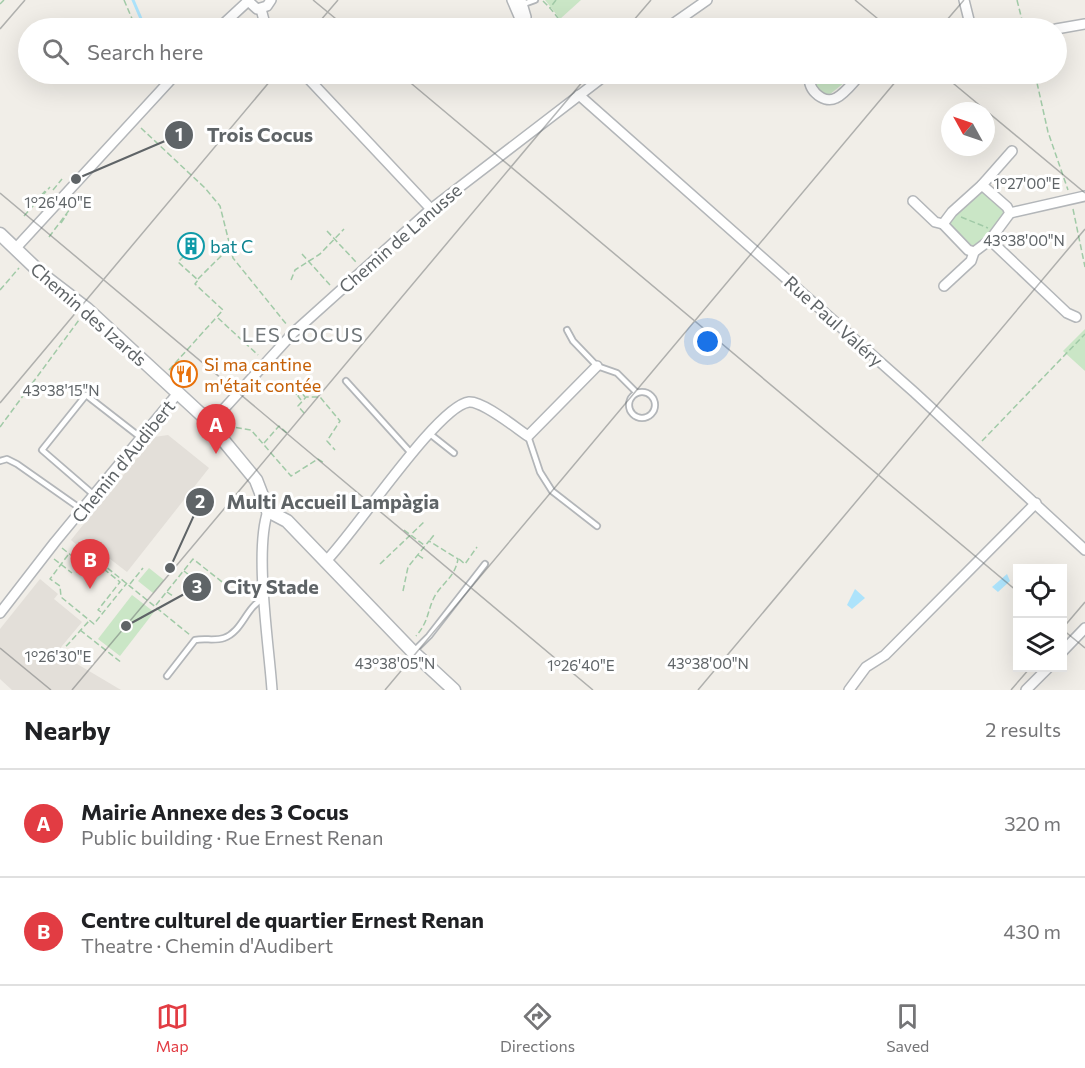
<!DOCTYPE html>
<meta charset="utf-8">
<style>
:root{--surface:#fff;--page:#f2f2f2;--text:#202124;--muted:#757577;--line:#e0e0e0;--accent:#e23c43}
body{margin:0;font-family:Commissioner,sans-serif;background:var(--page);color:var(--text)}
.controls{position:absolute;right:18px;bottom:18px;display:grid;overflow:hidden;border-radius:0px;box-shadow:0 6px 24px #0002}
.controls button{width:54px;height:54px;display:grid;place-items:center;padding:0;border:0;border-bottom:2px solid var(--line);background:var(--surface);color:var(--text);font:30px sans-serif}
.compass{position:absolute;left:941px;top:102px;width:54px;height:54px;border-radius:50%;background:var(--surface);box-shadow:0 6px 24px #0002;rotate:310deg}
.you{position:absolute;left:708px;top:342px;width:21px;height:21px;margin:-15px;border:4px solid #fff;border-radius:50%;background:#1a73e8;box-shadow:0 0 0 9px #1a73e833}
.badge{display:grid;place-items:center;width:39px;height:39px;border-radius:50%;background:var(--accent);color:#fff;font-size:20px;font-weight:700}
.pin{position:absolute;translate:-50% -50px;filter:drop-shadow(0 2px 3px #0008)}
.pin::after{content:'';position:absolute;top:32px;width:21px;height:18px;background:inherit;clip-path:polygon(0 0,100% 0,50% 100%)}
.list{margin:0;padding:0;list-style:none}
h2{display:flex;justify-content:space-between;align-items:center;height:78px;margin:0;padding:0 24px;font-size:26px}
h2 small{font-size:20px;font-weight:400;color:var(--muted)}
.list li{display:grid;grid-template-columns:39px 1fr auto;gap:18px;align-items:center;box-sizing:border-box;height:108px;padding:0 24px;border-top:2px solid var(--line)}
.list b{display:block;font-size:22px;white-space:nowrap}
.list p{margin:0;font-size:20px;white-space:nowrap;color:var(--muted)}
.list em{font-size:20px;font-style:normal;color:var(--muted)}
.icon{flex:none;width:33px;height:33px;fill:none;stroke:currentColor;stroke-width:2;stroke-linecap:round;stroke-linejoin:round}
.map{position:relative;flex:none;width:1085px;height:690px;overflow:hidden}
.search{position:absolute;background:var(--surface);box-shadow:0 6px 24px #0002;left:18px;right:18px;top:18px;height:66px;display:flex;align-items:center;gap:15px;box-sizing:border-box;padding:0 21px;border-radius:33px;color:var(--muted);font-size:22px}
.sheet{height:294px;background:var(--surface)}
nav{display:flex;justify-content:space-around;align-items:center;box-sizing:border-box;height:84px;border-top:2px solid var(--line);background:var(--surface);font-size:16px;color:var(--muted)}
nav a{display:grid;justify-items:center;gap:3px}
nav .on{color:var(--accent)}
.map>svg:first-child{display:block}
</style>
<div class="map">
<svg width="1085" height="690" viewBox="0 0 1085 690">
<rect width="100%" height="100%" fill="#f1eee8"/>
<g fill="#e3dfd9">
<polygon points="168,435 209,468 127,572 101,552 83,550 71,540 154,437"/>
<polygon points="40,579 58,594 54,599 82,622 57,652 121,690 12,690 0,679 0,629"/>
</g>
<g fill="#cae6c6">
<polygon points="545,0 581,0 560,19"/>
<polygon points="815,74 855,74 829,95 822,94 813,84"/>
<path d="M977,192H984C1003,208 1012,211 992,232C987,237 982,244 974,247L955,234L948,222Z"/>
<polygon points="1085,329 1085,371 1063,351"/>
<polygon points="149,568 164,580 153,593 138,581"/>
<polygon points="132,595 154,612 120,656 98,639"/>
</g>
<g fill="#ade3fb">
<polygon points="1007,574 1010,581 998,592 992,587"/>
<polygon points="855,589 865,598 852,609 847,605"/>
</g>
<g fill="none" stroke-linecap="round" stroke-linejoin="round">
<polyline stroke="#ade3fb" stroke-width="3" points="133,0 145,28"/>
<defs>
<g id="service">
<polyline points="521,5 535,0"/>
<polyline points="567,330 573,341 597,366 617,373 637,393"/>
<polyline points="346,381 411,453"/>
<circle cx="642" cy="405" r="13"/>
<polyline points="430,434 454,453"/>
<polyline points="528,436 540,472 552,491 597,526"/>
<polyline points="0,461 7,459 17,464 81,509"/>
<polyline points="94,495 42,450 86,395 140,437"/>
<polyline points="415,650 429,636 485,564"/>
<path d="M167,676L195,640C204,638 215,641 224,638C242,632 246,607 263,599"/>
</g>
<g id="minor">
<polyline points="247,0 257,9 267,6 271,0"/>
<polyline points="512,0 521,21 526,17 521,0"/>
<polyline points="964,0 971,28"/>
<polyline points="261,9 266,28"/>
<polyline points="219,28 247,2"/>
<polyline points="667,28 707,0"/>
<polyline points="1056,29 1085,24"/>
<polyline points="304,74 431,209"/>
<path d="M811,74C804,86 822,105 836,98C845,94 854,81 861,74"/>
<polyline points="579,95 914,392 1085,550"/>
<polygon points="982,185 1007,207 1010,213 990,240 974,252 968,250 943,224 952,212"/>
<polyline points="982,185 1012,151"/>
<polyline points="913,201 935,222 943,224"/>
<polyline points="1010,213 1085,196"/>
<polyline points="990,240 1067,313 1076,317"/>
<polyline points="15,249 176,74"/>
<polyline points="944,286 971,261 974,252"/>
<polyline points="211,423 293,333 431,209 607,74"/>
<path d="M268,511C254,551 269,645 272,690"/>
<path d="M325,562C354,534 437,406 469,402C483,401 516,428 528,436L597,366"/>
<polyline points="0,613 55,542 178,393"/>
<polyline points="1062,652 1085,628"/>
<polyline points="849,690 866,667 885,655 1036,503"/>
<polyline points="1026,690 1048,668"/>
</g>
<polyline id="tertiary" points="0,234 44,276 87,309 205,418 256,480 268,511 287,521 413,652 454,690"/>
</defs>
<use href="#service" stroke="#b3b6b9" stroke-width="8"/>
<use href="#minor" stroke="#b3b6b9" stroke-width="12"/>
<use href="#tertiary" stroke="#b3b6b9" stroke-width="15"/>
<g stroke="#a1caa7" stroke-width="1.5" stroke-dasharray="6 3" stroke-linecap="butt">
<polyline points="124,0 136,28"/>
<polyline points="556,0 550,8 566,28"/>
<polyline points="1017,0 1024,28"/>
<polyline points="543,1 550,8"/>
<polyline points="0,4 4,0"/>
<polyline points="155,74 156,82"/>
<polyline points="1035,74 1048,132 1068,190"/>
<polyline points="141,128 205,188 220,206 233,258 287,325"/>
<polyline points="53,190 62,179"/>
<polyline points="35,202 47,189"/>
<polyline points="1073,209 1085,267"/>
<polyline points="24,216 50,187"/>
<polyline points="961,217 988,228"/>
<polyline points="61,223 67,214"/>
<polyline points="327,231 356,262"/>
<polyline points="49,237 73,205"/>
<polyline points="302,254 330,285"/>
<polyline points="198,279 222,255 230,251"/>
<polyline points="291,280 295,270 320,254 344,229"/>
<polyline points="0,290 19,268"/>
<polyline points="218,318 258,355"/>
<polyline points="169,370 223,310 195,284 198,280 178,262 183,257"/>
<polyline points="293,390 297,395"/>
<polyline points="301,400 298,396 302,393 305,397"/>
<polyline points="304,413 298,406 306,397 320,397 340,421 327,441 335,450"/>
<polyline points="227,426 251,430 291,476 318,459 324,463"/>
<polyline points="0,427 79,320"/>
<polyline points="982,441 1085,334"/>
<polyline points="264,443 279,426 287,433"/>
<polyline points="404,530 424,545"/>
<polyline points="430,540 434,535"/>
<polyline points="62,548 72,556 89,553 190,635"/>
<polyline points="68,555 50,579 60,586 61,597 94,624 127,583"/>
<polyline points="418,555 424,559"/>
<polyline points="54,559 72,573"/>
<polyline points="459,559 465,564 477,547"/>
<polyline points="380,564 424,522"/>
<polyline points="184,571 189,575"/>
<polyline points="130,584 143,568"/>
<path d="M403,591L408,567L429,541L458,559C455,576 445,581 436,594C427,609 430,620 416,636"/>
<polyline points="167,592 173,596"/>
<polyline points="156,605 193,559 226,585"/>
<polyline points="101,612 98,610 120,582 105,570 107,568"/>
<polyline points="80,630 122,663"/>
<polyline points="60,653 89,621"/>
</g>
<use href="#service" stroke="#fff" stroke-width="4.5"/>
<use href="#minor" stroke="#fff" stroke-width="9"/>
<use href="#tertiary" stroke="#fff" stroke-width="12"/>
</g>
<path fill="none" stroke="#5f6467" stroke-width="1.5" stroke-opacity="0.45" d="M313,0L347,28M855,0L889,28M314,28L338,0M627,28L651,0M940,28L964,0M0,29L25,0M400,74L1018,592M942,74L1085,193M0,193L593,690M0,403L276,74M1062,629L1085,648M1062,629L1085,602M0,648L51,690M72,690L589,74M385,690L902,74M698,690L1085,229M1011,690L1030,668"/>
<defs>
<symbol id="building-ring" viewBox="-11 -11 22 22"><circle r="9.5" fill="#fff" stroke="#0f9aa8" stroke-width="1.5"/><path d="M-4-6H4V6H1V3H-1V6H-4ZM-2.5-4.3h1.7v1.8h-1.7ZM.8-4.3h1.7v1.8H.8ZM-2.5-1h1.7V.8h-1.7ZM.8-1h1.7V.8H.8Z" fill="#0f9aa8"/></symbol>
<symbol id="restaurant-ring" viewBox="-11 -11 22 22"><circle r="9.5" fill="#fff" stroke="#e8710a" stroke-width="1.5"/><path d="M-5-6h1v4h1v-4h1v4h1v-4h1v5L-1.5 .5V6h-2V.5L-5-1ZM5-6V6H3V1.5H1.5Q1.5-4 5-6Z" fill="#e8710a"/></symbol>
</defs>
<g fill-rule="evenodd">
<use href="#building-ring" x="176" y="231" width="30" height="30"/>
<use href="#restaurant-ring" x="169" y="359" width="30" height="30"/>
</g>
<g text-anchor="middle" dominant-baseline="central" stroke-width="6" stroke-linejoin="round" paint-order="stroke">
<g font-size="18" fill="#5f6467" stroke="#fff">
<text transform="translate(400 238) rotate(-41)">Chemin de Lanusse</text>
<text transform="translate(89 314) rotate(41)">Chemin des Izards</text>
<text transform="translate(834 321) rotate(42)">Rue Paul Valéry</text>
<text transform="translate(123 461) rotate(-51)">Chemin d'Audibert</text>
</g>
<g font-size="18" fill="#0d838f" stroke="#fff" text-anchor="start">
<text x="210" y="246">bat C</text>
</g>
<g font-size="18" fill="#c56008" stroke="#fff" text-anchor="start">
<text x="204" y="364">Si ma cantine<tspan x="204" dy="21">m'était contée</tspan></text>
</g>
<g font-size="20" letter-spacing="1.5" fill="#707679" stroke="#fff">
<text x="303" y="334">LES COCUS</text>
</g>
</g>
<g font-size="15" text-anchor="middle" fill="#5f6467" stroke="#fff" stroke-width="6" stroke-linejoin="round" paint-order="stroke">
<text x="1027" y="189">1°27'00"E</text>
<text x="58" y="208">1°26'40"E</text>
<text x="1024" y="246">43°38'00"N</text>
<text x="61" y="396">43°38'15"N</text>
<text x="58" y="662">1°26'30"E</text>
<text x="395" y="669">43°38'05"N</text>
<text x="708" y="669">43°38'00"N</text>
<text x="581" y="671">1°26'40"E</text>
</g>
<path fill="none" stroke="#5f6467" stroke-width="2" d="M76 179L179 135M170 568L200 502M126 626L197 587"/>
<g fill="#5f6467" stroke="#fff" stroke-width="2">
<circle cx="76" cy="179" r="6"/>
<circle cx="170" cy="568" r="6"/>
<circle cx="126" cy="626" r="6"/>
<circle cx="179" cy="135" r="15"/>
<circle cx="200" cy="502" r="15"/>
<circle cx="197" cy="587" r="15"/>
</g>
<g font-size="18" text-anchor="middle" font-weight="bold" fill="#fff">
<text x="179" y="141">1</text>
<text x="200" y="508">2</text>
<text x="197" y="593">3</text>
</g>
<g font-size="20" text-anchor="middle" font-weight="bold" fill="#5f6467" stroke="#fff" stroke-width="6" stroke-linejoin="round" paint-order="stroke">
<text x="260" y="142">Trois Cocus</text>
<text x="333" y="509">Multi Accueil Lampàgia</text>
<text x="271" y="594">City Stade</text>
</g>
</svg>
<div class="controls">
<button><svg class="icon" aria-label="locate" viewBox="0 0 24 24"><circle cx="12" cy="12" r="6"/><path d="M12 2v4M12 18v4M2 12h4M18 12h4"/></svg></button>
<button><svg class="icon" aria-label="layers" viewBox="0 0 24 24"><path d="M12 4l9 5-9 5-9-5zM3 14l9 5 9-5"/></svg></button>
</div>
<svg class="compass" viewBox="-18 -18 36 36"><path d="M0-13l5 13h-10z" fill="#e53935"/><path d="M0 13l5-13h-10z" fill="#757577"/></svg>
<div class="you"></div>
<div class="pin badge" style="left:216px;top:454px">A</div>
<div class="pin badge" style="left:90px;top:589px">B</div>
<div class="search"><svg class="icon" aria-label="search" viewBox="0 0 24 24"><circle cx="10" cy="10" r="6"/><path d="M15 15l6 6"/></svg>Search here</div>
</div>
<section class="sheet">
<h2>Nearby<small>2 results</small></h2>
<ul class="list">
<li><span class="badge">A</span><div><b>Mairie Annexe des 3 Cocus</b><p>Public building · Rue Ernest Renan</p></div><em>320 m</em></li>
<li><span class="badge">B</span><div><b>Centre culturel de quartier Ernest Renan</b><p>Theatre · Chemin d'Audibert</p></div><em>430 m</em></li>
</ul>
</section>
<nav>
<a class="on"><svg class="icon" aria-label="map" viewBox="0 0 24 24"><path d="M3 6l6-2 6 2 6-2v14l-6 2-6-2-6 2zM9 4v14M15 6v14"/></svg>Map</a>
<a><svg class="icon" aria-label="directions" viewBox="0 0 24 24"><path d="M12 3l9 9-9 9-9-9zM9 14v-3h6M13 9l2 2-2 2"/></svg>Directions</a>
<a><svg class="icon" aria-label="saved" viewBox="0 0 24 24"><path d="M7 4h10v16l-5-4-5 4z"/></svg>Saved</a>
</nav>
